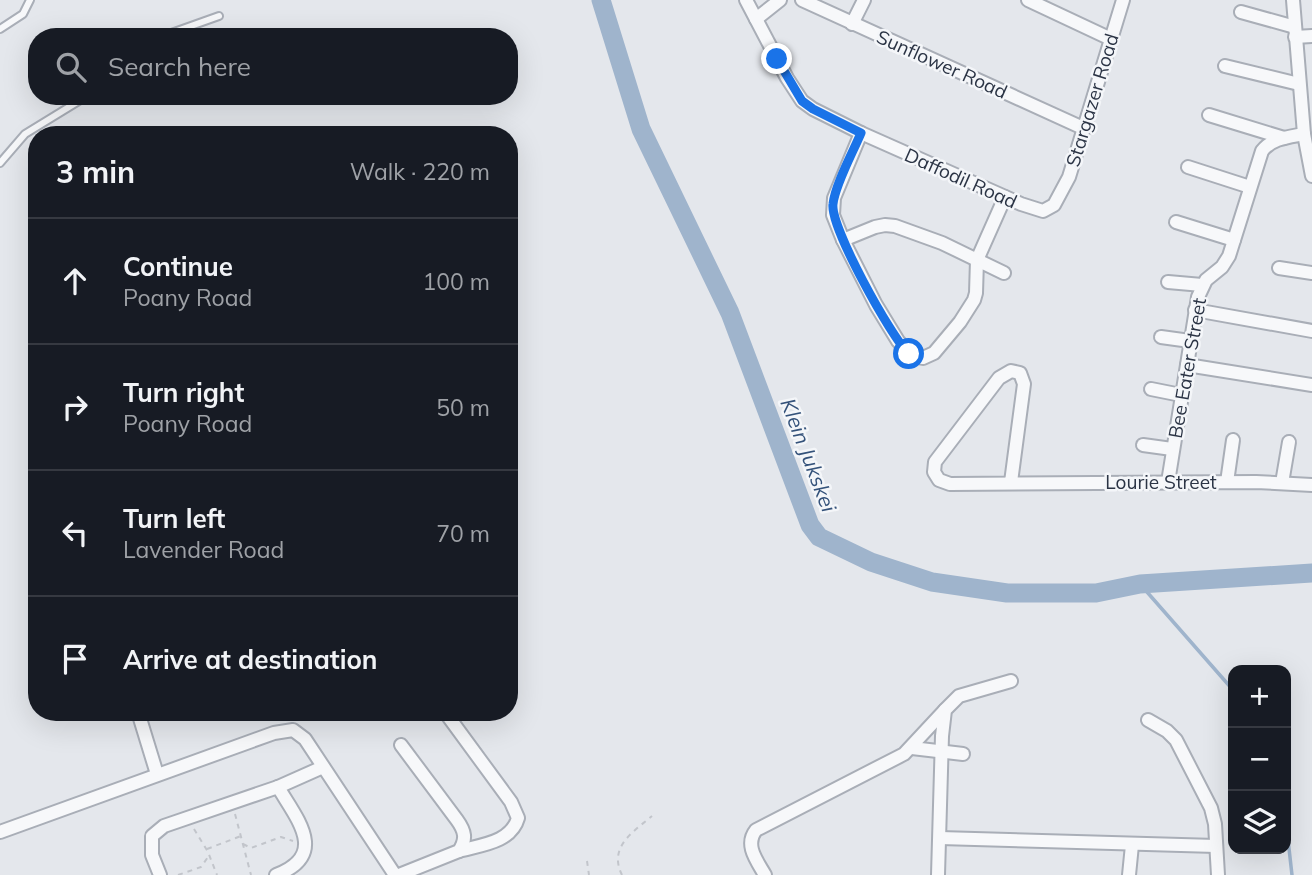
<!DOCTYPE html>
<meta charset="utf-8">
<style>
:root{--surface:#171b24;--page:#242831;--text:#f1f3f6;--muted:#9ea1a6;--line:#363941}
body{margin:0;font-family:Mulish,sans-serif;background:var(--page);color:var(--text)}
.controls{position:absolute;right:21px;bottom:21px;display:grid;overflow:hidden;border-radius:14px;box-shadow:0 7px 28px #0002}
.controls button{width:63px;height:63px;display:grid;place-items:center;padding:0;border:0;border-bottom:2px solid var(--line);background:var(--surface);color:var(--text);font:35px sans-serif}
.stop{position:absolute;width:21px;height:21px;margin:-16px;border:5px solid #1a73e8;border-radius:50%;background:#fff}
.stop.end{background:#1a73e8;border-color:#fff;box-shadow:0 2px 7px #0008}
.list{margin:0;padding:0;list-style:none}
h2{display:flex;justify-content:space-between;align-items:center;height:91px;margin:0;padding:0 28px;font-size:30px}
h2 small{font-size:23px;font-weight:400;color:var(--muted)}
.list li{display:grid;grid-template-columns:46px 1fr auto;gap:21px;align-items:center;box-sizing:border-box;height:126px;padding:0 28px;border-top:2px solid var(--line)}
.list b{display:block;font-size:26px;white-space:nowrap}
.list p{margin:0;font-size:23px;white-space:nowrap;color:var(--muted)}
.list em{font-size:23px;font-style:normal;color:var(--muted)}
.icon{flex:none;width:38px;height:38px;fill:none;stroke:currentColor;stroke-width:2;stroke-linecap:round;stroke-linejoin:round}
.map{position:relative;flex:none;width:1312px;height:875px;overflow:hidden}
.search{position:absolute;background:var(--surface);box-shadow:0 7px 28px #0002;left:28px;top:28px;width:490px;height:77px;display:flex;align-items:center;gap:18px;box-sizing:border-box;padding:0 24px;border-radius:28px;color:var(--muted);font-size:26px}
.panel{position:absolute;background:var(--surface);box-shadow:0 7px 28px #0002;left:28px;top:126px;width:490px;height:595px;border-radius:28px}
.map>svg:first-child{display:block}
</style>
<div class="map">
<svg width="1312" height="875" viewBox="0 0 1312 875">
<rect width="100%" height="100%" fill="#e4e7ec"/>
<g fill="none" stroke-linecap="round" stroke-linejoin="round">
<g stroke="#9fb4cc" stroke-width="3.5">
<polyline points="1140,584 1233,690"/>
<polyline points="1286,822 1292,875"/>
</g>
<polyline stroke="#9fb4cc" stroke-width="19" points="601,0 641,129 730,313 810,525 819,537 871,562 932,582 1007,593 1096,593 1140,584 1312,573"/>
<defs>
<g id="service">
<polyline points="0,29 23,14 30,0"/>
<polyline points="160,37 219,16"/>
<polyline points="0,163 25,134 87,96"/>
</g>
<g id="minor">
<polyline points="746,0 787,78 802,101 813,109 861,133 1021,204 1043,211 1054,205 1069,177 1123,0"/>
<polyline points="802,0 1083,128"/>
<polyline points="1028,0 1111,39"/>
<polyline points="1293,0 1304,134 1312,176"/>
<polyline points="1241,12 1295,27"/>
<polyline points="756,19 780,0"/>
<polyline points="852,24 864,0"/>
<polyline points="1295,37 1312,36"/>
<polyline points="1225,66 1299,84"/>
<polyline points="1209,115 1284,138"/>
<polyline points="861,133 834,198 833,215 843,240 876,305 898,341 912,356 923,358 934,353 960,322 974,300 976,293 977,260 1005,197"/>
<polyline points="1188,167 1250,187"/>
<polyline points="1176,222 1234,240"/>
<polyline points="843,240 875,227 885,225 895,226 942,243 1004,273"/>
<polyline points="1279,268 1312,273"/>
<polyline points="1168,282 1202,285"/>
<polyline points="1195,310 1312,331"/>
<polyline points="1161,337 1190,341"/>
<polyline points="1187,365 1312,385"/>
<polyline points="1151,389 1181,395"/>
<polyline points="1143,445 1172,449"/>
<polyline points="1011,482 1024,384 1020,373 1011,371 999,378 935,462 934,472 939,480 950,484 1256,482 1312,485"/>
<path d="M1168,482L1198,297L1206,280L1222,267L1229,256L1262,151C1272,138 1289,137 1304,134"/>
<polyline points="1227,482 1233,440"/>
<polyline points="1282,483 1289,442"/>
<polyline points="138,712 157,774"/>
<path d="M445,712L511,802L518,818C511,843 480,845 459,851"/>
<polyline points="1148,720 1167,731 1176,740 1211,808 1215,824 1218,875"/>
<polyline points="912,748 963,754"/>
<polyline points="0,832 274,733 293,730 305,739 395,875"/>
<polyline points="940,838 1216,846"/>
<polyline points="160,875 152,855 152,836 164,826 278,787 323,767"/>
<path d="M276,875C329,855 297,819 278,787"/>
<path d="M399,875L459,851C467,839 465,831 457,820L401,745"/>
<path d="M765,875C757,861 744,845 756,830L904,754L945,710"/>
<polyline points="938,875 942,736 945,710 959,696 1011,681"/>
<polyline points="1129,875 1132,845"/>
</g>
</defs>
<use href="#service" stroke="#a9aeb7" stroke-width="10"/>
<use href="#minor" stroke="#a9aeb7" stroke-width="16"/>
<g stroke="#c2c5cb" stroke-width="2" stroke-dasharray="5 5" stroke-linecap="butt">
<polyline points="235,814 251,875"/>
<polyline points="194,829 208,852 217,875"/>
<polyline points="243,844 251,848 281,837 293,841"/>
<polyline points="207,849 241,836"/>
<polyline points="587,861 589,875"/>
<polyline points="178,875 201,867 208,857"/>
<path d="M622,875C608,847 633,832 652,816"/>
</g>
<use href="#service" stroke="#f7f8fa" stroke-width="6"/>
<use href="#minor" stroke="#f7f8fa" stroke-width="12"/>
</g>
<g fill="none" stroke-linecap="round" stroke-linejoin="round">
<path stroke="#1a73e8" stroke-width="9" d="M777,59L802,101L813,109L861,133C853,152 835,185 833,204C830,227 891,337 909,354"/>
</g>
<g text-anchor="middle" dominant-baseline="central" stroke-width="5" stroke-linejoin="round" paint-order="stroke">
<g font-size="19" fill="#2b3445" stroke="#f4f6f9">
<text transform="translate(942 64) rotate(24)">Sunflower Road</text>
<text transform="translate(1092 100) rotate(-73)">Stargazer Road</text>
<text transform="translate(961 178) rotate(24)">Daffodil Road</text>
<text transform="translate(1187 368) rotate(-80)">Bee Eater Street</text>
<text x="1161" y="482">Lourie Street</text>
</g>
<g font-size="21" font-style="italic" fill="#34527a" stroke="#f4f6f9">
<text transform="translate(809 455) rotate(69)">Klein Jukskei</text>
</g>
</g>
</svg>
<div class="controls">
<button>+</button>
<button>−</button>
<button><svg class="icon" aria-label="layers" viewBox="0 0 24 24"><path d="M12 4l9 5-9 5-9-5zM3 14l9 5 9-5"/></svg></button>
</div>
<div class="stop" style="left:909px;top:354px"></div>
<div class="stop end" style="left:777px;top:59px"></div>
<div class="search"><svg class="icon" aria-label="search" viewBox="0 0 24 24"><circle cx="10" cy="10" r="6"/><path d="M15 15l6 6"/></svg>Search here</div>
<section class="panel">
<h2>3 min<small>Walk · 220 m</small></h2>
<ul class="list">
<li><svg class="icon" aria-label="ahead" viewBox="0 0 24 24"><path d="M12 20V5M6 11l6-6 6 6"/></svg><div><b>Continue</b><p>Poany Road</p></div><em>100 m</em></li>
<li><svg class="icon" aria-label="right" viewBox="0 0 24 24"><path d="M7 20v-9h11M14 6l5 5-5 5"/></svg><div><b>Turn right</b><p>Poany Road</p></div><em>50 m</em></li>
<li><svg class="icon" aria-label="left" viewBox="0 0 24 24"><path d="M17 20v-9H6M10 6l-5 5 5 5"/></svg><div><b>Turn left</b><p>Lavender Road</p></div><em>70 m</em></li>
<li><svg class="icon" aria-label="arrive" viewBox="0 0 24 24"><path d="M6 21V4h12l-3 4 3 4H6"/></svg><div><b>Arrive at destination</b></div></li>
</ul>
</section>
</div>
